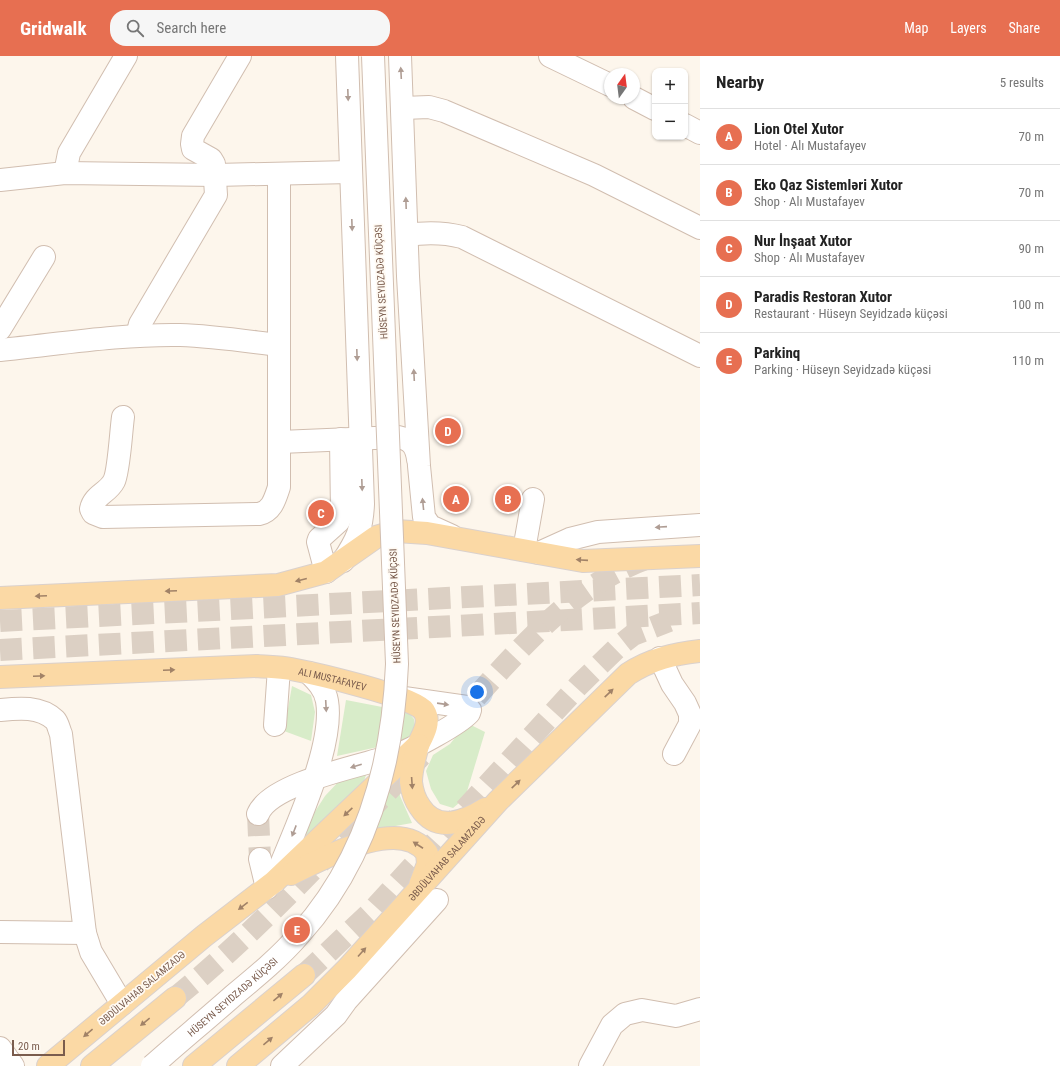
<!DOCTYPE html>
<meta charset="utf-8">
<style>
:root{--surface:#fff;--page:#f6f6f6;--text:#222;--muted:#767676;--line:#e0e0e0;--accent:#e76f51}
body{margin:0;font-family:"Roboto Condensed",sans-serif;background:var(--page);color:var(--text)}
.controls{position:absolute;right:12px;top:12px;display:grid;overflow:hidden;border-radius:8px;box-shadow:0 1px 3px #0004}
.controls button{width:36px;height:36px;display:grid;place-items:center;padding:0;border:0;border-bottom:1px solid var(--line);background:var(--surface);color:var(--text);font:20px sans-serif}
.compass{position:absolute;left:604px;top:12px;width:36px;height:36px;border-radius:50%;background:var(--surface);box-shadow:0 1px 3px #0004;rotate:14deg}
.scale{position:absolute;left:12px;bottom:10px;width:53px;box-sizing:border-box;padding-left:4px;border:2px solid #7a5c4d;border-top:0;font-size:11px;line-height:14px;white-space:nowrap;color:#7a5c4d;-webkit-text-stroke:3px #fffaf3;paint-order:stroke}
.you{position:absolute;left:477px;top:636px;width:14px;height:14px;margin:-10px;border:3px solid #fff;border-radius:50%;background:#1a73e8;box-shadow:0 0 0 6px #1a73e833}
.badge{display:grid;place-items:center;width:26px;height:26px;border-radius:50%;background:var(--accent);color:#fff;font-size:13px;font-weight:700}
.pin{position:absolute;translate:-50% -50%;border:2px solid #fff;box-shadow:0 1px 4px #0006}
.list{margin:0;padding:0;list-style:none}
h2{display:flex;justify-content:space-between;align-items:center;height:52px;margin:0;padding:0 16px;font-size:17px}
h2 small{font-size:13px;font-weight:400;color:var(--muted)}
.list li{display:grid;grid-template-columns:26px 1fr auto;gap:12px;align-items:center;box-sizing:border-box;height:56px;padding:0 16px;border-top:1px solid var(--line)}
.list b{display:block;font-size:15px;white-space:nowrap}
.list p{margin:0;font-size:13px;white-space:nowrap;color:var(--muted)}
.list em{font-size:13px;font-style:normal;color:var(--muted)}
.icon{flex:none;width:22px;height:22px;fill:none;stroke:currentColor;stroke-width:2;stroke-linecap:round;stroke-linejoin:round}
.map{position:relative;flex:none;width:700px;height:1010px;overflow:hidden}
header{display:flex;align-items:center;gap:24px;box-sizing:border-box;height:56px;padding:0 20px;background:var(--accent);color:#fff}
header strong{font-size:19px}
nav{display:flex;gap:22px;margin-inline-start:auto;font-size:14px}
.search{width:280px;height:36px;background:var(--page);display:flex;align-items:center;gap:10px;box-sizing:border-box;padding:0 14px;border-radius:16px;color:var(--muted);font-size:15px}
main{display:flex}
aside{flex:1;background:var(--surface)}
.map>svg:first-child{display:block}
</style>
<header>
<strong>Gridwalk</strong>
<div class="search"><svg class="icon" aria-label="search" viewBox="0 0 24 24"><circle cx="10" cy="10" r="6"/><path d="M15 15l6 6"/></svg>Search here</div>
<nav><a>Map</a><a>Layers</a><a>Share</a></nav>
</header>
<main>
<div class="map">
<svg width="700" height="1010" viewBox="0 0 700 1010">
<rect width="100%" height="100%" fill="#fdf6ec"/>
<g fill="#d8ecc9">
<polygon points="292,630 311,639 315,656 311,685 284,675"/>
<polygon points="346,644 408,656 414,663 415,672 412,682 405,685 337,700"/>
<polygon points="467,667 485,676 465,742 453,752 440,748 431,733 426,715 433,699 450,688"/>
<polygon points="367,716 362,731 300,792 298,782 325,740 342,722"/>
<polygon points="397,720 400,740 412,767 340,780"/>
</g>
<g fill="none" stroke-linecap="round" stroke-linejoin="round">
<polyline stroke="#dcd0c4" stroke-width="22" stroke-dasharray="22 11" stroke-linecap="butt" points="258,758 260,803"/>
<g stroke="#dcd0c4" stroke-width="22" stroke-dasharray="22 11" stroke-linecap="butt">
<polyline points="0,565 700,529"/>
<polyline points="0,594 700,557"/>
<path d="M454,665C511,604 566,532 646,503"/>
<polyline points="304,919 371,856 579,629 619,590 633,579 669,565"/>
<path d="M175,942C266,868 341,784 421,700"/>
</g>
<defs>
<g id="minor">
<polyline points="400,0 408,220 419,410 424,461 430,470 452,480"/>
<polyline points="550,0 610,29"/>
<polyline points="634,42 655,53"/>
<polyline points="403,52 429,51 444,55 594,119 700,172"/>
<polyline points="685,69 700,77"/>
<polyline points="65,117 69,97 126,0"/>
<polyline points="0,124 65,117 216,119 350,116"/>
<path d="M407,179C427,176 443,176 462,181L700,300"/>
<polyline points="0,273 44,201"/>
<polyline points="137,280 140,268 216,139 214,108 211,103 193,93 192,88 193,80 240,0"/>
<path d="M0,294C60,288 120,278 180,279C213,280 245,285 278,289"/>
<path d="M123,361C121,375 119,415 114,425C108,437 94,439 91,453L93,457L103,461L259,458C272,455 275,443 279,431V119"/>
<path d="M280,386L398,381C412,384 416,390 418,403"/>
<polyline points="524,494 533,443"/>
<polyline points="539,497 570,483 598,476 700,469"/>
<path d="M343,505C357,484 362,473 363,448L347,0"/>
<polyline points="326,516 318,486 319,483 339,465 342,458 341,383"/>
<polyline points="660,602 672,628 685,647 690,658 690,668 674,698"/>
<path d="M0,654C19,652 40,650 55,664C58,667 59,674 61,678L85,877L91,896L122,948"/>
<polyline points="275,669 279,612"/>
<path d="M258,758C271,726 366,709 398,698C413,693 459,668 469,657L470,654L467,651L404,642"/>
<polyline points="260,803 267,832"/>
<path d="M274,826C291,781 335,692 327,645C325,633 317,625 309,617"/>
<polyline points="0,876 85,877"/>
<polyline points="0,992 13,1010"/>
<polyline points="282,1010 336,959 346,945 437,844"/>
<polyline points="590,1010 612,969 625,958 642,954 676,960 700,953"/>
</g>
<g id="major">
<polyline points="0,542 278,529 326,516 376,481 396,475 427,477 583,505 700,500"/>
<path id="s1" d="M0,621L257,610C268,611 280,611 291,613C312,617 414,640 424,655C431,666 423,679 418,689L274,826L204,880L48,1010"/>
<path d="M418,689C415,701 411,713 411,726C412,735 415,744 420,751C437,777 464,766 485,753"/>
<path d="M291,818C322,803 400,759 427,797L428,808L420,829"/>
<polyline points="92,1010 175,942"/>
<polyline points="194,1010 304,919"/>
<path id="s2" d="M238,1010L311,949L347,913L498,745L628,618C651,603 674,598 700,595"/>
</g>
</defs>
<use href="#minor" stroke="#d1beb0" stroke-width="24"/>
<use href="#major" stroke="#dad1cd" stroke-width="24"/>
<use href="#minor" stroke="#fff" stroke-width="22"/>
<use href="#major" stroke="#fbd9a5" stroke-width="22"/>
<defs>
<g id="minor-bridge">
<path id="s3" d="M152,1010C179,986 207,963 234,939C257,920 280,901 299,879C367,804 393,707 397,608L373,0"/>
</g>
</defs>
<use href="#minor-bridge" stroke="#d1beb0" stroke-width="24" stroke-linecap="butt"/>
<use href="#minor-bridge" stroke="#fff" stroke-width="22"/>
</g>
<defs><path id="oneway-solid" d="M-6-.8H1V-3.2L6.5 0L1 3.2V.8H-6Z"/></defs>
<g fill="#af9d94">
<use href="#oneway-solid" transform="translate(401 17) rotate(-93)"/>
<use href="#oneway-solid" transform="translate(348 39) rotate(88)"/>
<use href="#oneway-solid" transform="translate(406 147) rotate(-92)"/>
<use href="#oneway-solid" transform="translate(352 169) rotate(88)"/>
<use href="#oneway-solid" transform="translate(357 299) rotate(88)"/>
<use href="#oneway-solid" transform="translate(414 319) rotate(-93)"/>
<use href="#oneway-solid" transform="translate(362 429) rotate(88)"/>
<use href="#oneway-solid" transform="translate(423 448) rotate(-96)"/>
<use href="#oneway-solid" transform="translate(661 471) rotate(176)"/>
<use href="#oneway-solid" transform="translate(443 648) rotate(8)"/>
<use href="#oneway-solid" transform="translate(326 650) rotate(87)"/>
<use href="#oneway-solid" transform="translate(356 710) rotate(163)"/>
<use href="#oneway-solid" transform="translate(294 775) rotate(111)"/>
</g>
<g fill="#a18267">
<use href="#oneway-solid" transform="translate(582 504) rotate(-176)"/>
<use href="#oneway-solid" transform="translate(301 524) rotate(166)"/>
<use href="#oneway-solid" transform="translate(171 535) rotate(178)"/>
<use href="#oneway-solid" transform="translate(41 540) rotate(178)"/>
<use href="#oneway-solid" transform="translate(169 614) rotate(-2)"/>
<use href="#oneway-solid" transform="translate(39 620) rotate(-2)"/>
<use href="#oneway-solid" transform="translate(609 637) rotate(-44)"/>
<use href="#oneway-solid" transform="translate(412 727) rotate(86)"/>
<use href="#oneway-solid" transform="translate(516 728) rotate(-44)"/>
<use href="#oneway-solid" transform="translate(348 756) rotate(137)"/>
<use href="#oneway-solid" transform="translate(418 789) rotate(-147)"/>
<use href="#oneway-solid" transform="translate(243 850) rotate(142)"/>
<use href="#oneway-solid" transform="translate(362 896) rotate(-48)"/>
<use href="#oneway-solid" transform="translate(278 941) rotate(-40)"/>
<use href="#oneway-solid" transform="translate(145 966) rotate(141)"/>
<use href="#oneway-solid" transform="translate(88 977) rotate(140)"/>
<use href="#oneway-solid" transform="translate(268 985) rotate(-40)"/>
</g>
<g text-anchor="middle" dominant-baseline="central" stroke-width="3.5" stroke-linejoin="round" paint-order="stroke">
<g font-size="10" fill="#7a5c4d" stroke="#fffaf3">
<text transform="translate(381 226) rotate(-93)">HÜSEYN SEYIDZADƏ KÜÇƏSI</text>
<text transform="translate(395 550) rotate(-92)">HÜSEYN SEYIDZADƏ KÜÇƏSI</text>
<text stroke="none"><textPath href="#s1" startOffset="334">ALI MUSTAFAYEV</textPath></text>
<text stroke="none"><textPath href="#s2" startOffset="295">ƏBDÜLVAHAB SALAMZADƏ</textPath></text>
<text transform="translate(142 932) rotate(-40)">ƏBDÜLVAHAB SALAMZADƏ</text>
<text stroke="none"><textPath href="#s3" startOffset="106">HÜSEYN SEYIDZADƏ KÜÇƏSI</textPath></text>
</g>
</g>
</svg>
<div class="controls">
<button>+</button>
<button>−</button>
</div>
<svg class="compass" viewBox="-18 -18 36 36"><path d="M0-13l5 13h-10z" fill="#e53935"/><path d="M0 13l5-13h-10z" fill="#767676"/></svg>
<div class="scale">20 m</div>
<div class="you"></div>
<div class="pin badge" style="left:456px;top:443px">A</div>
<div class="pin badge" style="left:508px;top:443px">B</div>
<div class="pin badge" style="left:321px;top:457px">C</div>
<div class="pin badge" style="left:448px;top:375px">D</div>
<div class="pin badge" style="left:297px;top:874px">E</div>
</div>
<aside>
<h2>Nearby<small>5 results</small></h2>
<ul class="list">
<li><span class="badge">A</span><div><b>Lion Otel Xutor</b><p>Hotel · Alı Mustafayev</p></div><em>70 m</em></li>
<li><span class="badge">B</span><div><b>Eko Qaz Sistemləri Xutor</b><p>Shop · Alı Mustafayev</p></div><em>70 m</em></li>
<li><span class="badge">C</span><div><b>Nur İnşaat Xutor</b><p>Shop · Alı Mustafayev</p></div><em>90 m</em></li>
<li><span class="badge">D</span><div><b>Paradis Restoran Xutor</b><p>Restaurant · Hüseyn Seyidzadə küçəsi</p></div><em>100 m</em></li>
<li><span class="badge">E</span><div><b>Parkinq</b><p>Parking · Hüseyn Seyidzadə küçəsi</p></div><em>110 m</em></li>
</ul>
</aside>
</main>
